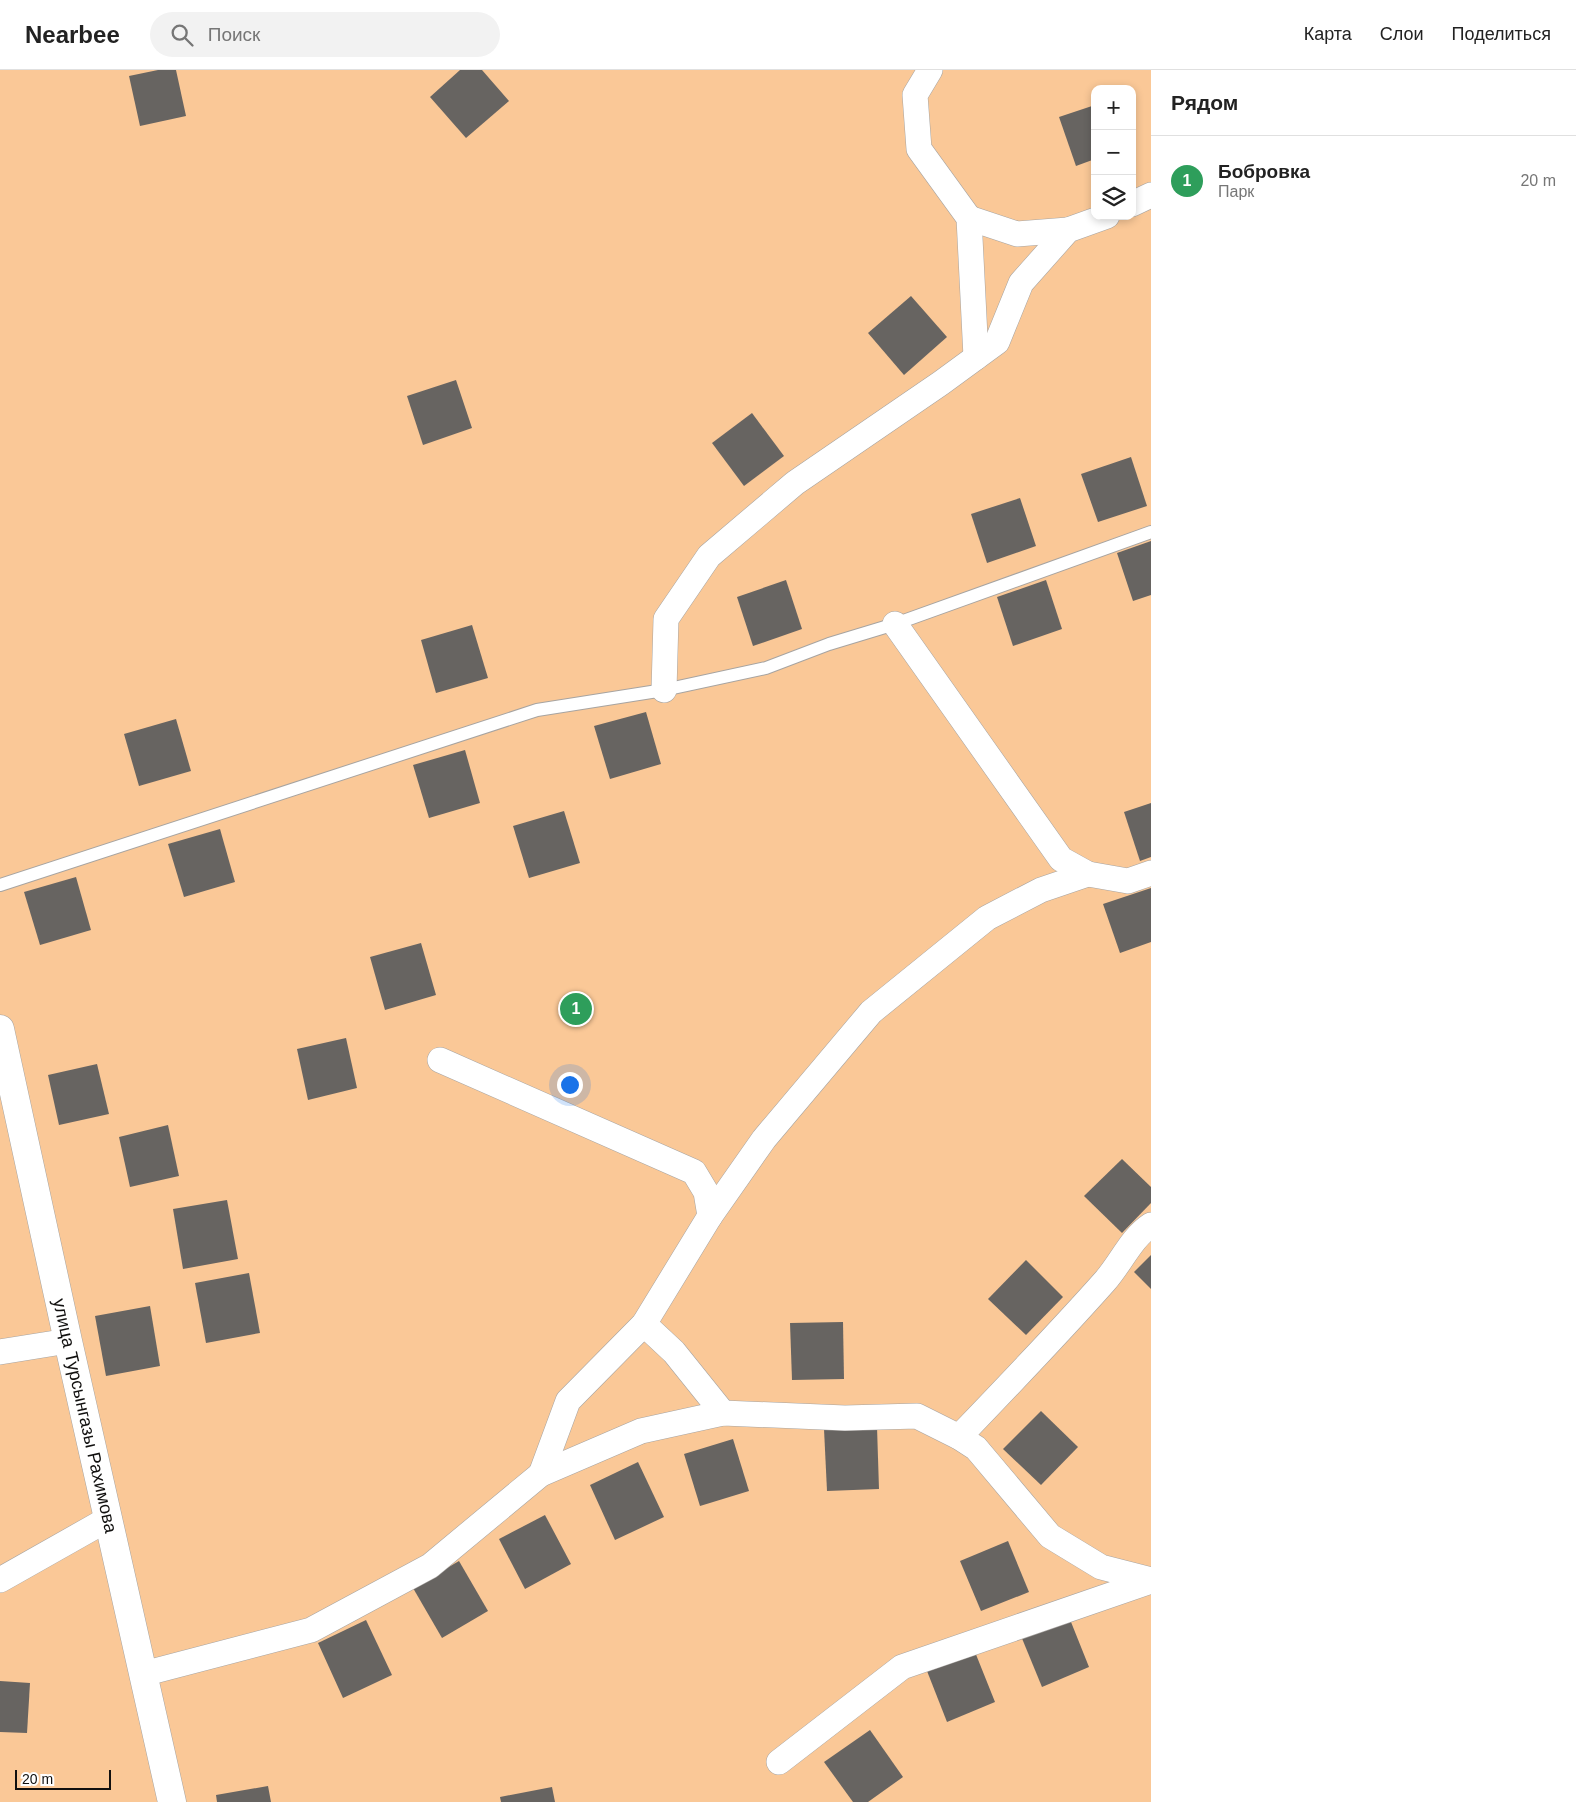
<!DOCTYPE html>
<html lang="ru">
<meta charset="utf-8">
<style>
:root{--surface:#fff;--page:#f2f2f2;--text:#222;--muted:#767676;--line:#e0e0e0;--accent:#7f53cc}
body{margin:0;font-family:Arial,sans-serif;background:var(--page);color:var(--text)}
.controls{position:absolute;right:15px;top:15px;display:grid;overflow:hidden;border-radius:10px;box-shadow:0 2px 8px #0003}
.controls button{width:45px;height:45px;display:grid;place-items:center;padding:0;border:0;border-bottom:1px solid var(--line);background:var(--surface);color:var(--text);font:25px sans-serif}
.scale{position:absolute;left:15px;bottom:12px;width:96px;box-sizing:border-box;padding-left:5px;border:2px solid #11100f;border-top:0;font-size:14px;line-height:18px;white-space:nowrap;color:#11100f;-webkit-text-stroke:4px #fff;paint-order:stroke}
.you{position:absolute;left:569px;top:1014px;width:18px;height:18px;margin:-12px;border:4px solid #fff;border-radius:50%;background:#1a73e8;box-shadow:0 0 0 8px #1a73e833}
.badge{display:grid;place-items:center;width:32px;height:32px;border-radius:50%;background:var(--accent);color:#fff;font-size:16px;font-weight:700}
.pin{position:absolute;translate:-50% -50%;border:2px solid #fff;box-shadow:0 1px 5px #0006}
.list{margin:0;padding:0;list-style:none}
h2{display:flex;justify-content:space-between;align-items:center;height:65px;margin:0;padding:0 20px;font-size:21px}
h2 small{font-size:16px;font-weight:400;color:var(--muted)}
.list li{display:grid;grid-template-columns:32px 1fr auto;gap:15px;align-items:center;box-sizing:border-box;height:90px;padding:0 20px;border-top:1px solid var(--line)}
.list b{display:block;font-size:19px;white-space:nowrap}
.list p{margin:0;font-size:16px;white-space:nowrap;color:var(--muted)}
.list em{font-size:16px;font-style:normal;color:var(--muted)}
.icon{flex:none;width:28px;height:28px;fill:none;stroke:currentColor;stroke-width:2;stroke-linecap:round;stroke-linejoin:round}
.map{position:relative;flex:none;width:1151px;height:1732px;overflow:hidden}
header{display:flex;align-items:center;gap:30px;box-sizing:border-box;height:70px;padding:0 25px;background:var(--surface);border-bottom:1px solid var(--line)}
header strong{font-size:24px}
nav{display:flex;gap:28px;margin-inline-start:auto;font-size:18px}
.search{width:350px;height:45px;background:var(--page);display:flex;align-items:center;gap:12px;box-sizing:border-box;padding:0 18px;border-radius:28px;color:var(--muted);font-size:19px}
main{display:flex}
aside{flex:1;background:var(--surface)}
.map>svg:first-child{display:block}
</style>
<header>
<strong>Nearbee</strong>
<div class="search"><svg class="icon" aria-label="search" viewBox="0 0 24 24"><circle cx="10" cy="10" r="6"/><path d="M15 15l6 6"/></svg>Поиск</div>
<nav><a>Карта</a><a>Слои</a><a>Поделиться</a></nav>
</header>
<main>
<div class="map">
<svg width="1151" height="1732" viewBox="0 0 1151 1732">
<rect width="100%" height="100%" fill="#efece8"/>
<path fill="#fac897" fill-rule="evenodd" d="M0,0H1151V1732H0ZM1095,19H1132V146H1095Z"/>
<g fill="#676461">
<polygon points="158,0 176,0 186,46 140,56 129,6"/>
<polygon points="460,0 482,0 509,31 466,68 430,27"/>
<polygon points="1095,35 1095,89 1076,96 1059,47"/>
<polygon points="911,226 947,267 904,305 868,263"/>
<polygon points="456,310 472,358 423,375 407,326"/>
<polygon points="752,343 784,386 744,416 712,373"/>
<polygon points="1131,387 1147,436 1098,452 1081,404"/>
<polygon points="1020,428 1036,476 987,493 971,444"/>
<polygon points="1151,471 1151,525 1133,531 1117,483"/>
<polygon points="786,510 802,559 753,576 737,527"/>
<polygon points="1046,510 1062,559 1013,576 997,527"/>
<polygon points="472,555 488,608 436,623 421,570"/>
<polygon points="646,642 661,694 610,709 594,656"/>
<polygon points="176,649 191,701 139,716 124,664"/>
<polygon points="465,680 480,733 429,748 413,695"/>
<polygon points="1151,733 1151,787 1140,791 1124,742"/>
<polygon points="564,741 580,793 529,808 513,756"/>
<polygon points="220,759 235,812 184,827 168,774"/>
<polygon points="76,807 91,860 40,875 24,822"/>
<polygon points="1151,818 1151,872 1120,883 1103,834"/>
<polygon points="421,873 436,925 385,940 370,887"/>
<polygon points="346,968 357,1018 308,1030 297,979"/>
<polygon points="97,994 109,1044 59,1055 48,1005"/>
<polygon points="168,1055 179,1106 130,1117 119,1067"/>
<polygon points="1122,1089 1151,1117 1151,1133 1122,1163 1084,1126"/>
<polygon points="227,1130 238,1189 183,1199 173,1139"/>
<polygon points="1151,1185 1151,1219 1134,1202"/>
<polygon points="1026,1190 1063,1227 1026,1265 988,1229"/>
<polygon points="249,1203 260,1263 206,1273 195,1213"/>
<polygon points="150,1236 160,1296 106,1306 95,1246"/>
<polygon points="843,1252 844,1309 792,1310 790,1253"/>
<polygon points="1041,1341 1078,1377 1041,1415 1003,1379"/>
<polygon points="877,1357 879,1419 827,1421 824,1359"/>
<polygon points="733,1369 749,1421 700,1436 684,1384"/>
<polygon points="638,1392 664,1447 615,1470 590,1415"/>
<polygon points="545,1445 571,1494 525,1519 499,1469"/>
<polygon points="1008,1471 1029,1522 981,1541 960,1491"/>
<polygon points="459,1491 488,1541 442,1568 413,1518"/>
<polygon points="1069,1547 1089,1597 1042,1617 1021,1566"/>
<polygon points="366,1550 392,1605 343,1628 318,1573"/>
<polygon points="975,1582 995,1632 947,1652 927,1601"/>
<polygon points="0,1611 30,1613 27,1663 0,1662"/>
<polygon points="870,1660 903,1707 868,1732 853,1732 824,1692"/>
<polygon points="268,1716 271,1732 217,1732 216,1725"/>
<polygon points="552,1717 555,1732 501,1732 500,1727"/>
</g>
<g fill="none" stroke-linecap="round" stroke-linejoin="round">
<defs>
<polyline id="service" points="0,815 537,640 664,620 766,598 829,574 895,554 1151,462"/>
<g id="minor">
<polyline points="930,0 915,25 919,79 969,148 976,287"/>
<polyline points="1132,134 1151,125"/>
<polyline points="969,148 1017,164 1068,160"/>
<polyline points="895,554 1061,789 1088,804 1128,811 1151,803"/>
<polyline points="664,620 666,549 709,486 795,413 941,313 997,272 1021,213 1068,160 1107,146"/>
<polyline points="440,990 694,1102 706,1122 710,1146 644,1254 568,1331 541,1404"/>
<polyline points="710,1146 764,1069 871,942 987,848 1041,820 1088,804"/>
<polyline points="644,1254 674,1282 723,1343"/>
<polyline points="0,1282 68,1271"/>
<path d="M959,1367C1008,1316 1058,1264 1105,1211C1121,1193 1131,1168 1151,1155"/>
<polyline points="0,1510 108,1449"/>
<polyline points="143,1604 311,1560 430,1496 541,1404 641,1361 723,1343 845,1348 917,1346 959,1367 976,1378 1050,1466 1101,1497 1151,1510"/>
<polyline points="779,1692 902,1597 1151,1511"/>
</g>
<g id="tertiary">
<path id="s1" d="M0,959L68,1271L172,1732"/>
</g>
</defs>
<use href="#service" stroke="#a7a4a1" stroke-width="14"/>
<use href="#minor" stroke="#a7a4a1" stroke-width="26"/>
<use href="#tertiary" stroke="#a7a4a1" stroke-width="29"/>
<use href="#service" stroke="#fff" stroke-width="12"/>
<use href="#minor" stroke="#fff" stroke-width="25"/>
<use href="#tertiary" stroke="#fff" stroke-width="28"/>
</g>
<g text-anchor="middle" dominant-baseline="central" stroke-width="5" stroke-linejoin="round" paint-order="stroke">
<g font-size="18" fill="#11100f" stroke="#fff">
<text stroke="none"><textPath href="#s1" startOffset="396">улица Турсынгазы Рахимова</textPath></text>
</g>
</g>
</svg>
<div class="controls">
<button>+</button>
<button>−</button>
<button><svg class="icon" aria-label="layers" viewBox="0 0 24 24"><path d="M12 4l9 5-9 5-9-5zM3 14l9 5 9-5"/></svg></button>
</div>
<div class="scale">20 m</div>
<div class="you"></div>
<div class="pin badge" style="left:576px;top:939px;background:#2e9e5b">1</div>
</div>
<aside>
<h2>Рядом<small></small></h2>
<ul class="list">
<li><span class="badge" style="background:#2e9e5b">1</span><div><b>Бобровка</b><p>Парк</p></div><em>20 m</em></li>
</ul>
</aside>
</main>
